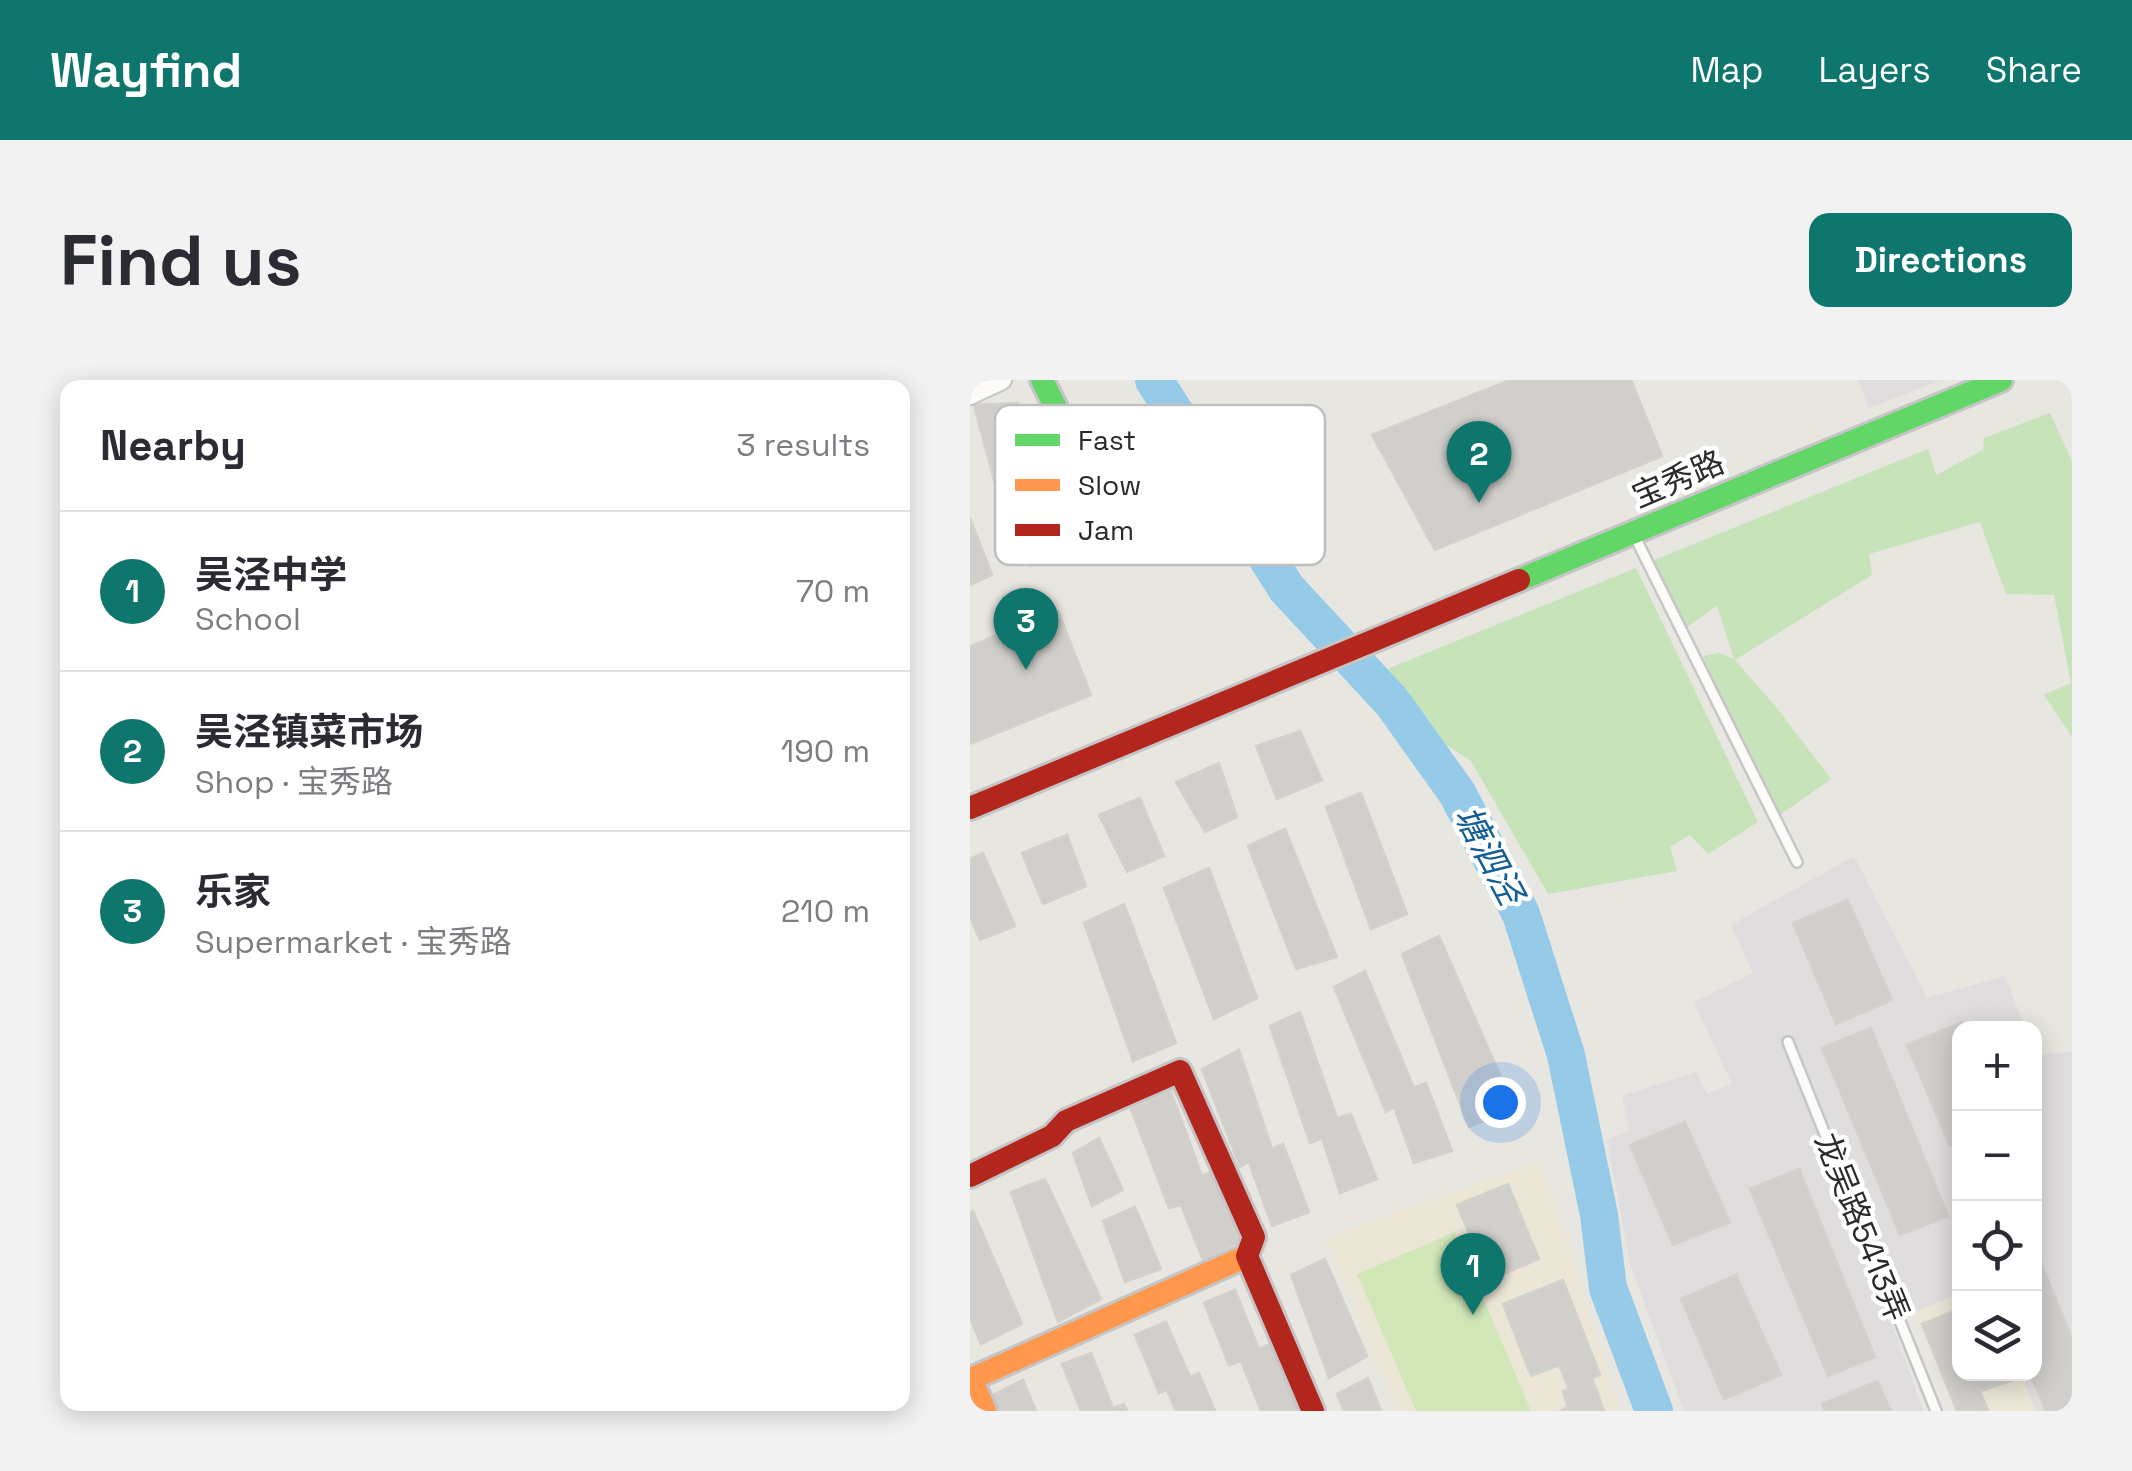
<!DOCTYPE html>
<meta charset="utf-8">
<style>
:root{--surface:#fff;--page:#f2f2f3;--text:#2b2b33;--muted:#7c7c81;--line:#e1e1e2;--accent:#0f766e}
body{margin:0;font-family:"Space Grotesk","Noto Sans SC",sans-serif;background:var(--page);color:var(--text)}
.controls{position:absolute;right:30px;bottom:30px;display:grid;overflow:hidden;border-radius:20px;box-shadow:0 5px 25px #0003}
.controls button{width:90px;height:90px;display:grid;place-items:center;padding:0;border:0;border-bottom:2px solid var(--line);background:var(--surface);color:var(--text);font:50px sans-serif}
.you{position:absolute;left:530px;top:722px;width:35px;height:35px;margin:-25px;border:8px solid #fff;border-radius:50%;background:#1a73e8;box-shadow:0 0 0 15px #1a73e833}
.badge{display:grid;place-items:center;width:65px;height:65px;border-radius:50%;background:var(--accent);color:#fff;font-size:32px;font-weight:700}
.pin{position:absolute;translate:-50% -82px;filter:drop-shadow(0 2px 5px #0008)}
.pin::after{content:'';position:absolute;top:52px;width:35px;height:30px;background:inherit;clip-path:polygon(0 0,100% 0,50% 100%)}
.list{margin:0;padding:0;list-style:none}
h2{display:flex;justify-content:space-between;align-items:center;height:130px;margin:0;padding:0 40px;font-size:42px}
h2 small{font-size:32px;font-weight:400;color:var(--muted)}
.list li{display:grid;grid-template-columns:65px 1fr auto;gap:30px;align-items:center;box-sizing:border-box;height:160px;padding:0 40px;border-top:2px solid var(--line)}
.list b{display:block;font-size:38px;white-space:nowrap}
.list p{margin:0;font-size:32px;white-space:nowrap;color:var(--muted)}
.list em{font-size:32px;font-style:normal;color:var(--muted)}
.icon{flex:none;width:55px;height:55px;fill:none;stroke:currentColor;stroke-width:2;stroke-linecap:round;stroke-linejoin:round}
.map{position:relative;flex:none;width:1102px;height:1031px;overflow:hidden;border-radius:20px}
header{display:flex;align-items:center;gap:60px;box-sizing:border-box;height:140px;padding:0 50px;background:var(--accent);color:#fff}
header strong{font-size:48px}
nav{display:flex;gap:55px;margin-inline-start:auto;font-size:35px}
.intro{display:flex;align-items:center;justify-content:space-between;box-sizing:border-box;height:240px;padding:0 60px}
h1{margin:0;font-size:70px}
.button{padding:25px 45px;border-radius:20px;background:var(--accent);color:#fff;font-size:35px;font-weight:700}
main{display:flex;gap:60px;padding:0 60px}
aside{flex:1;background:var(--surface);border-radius:20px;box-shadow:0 5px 25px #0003}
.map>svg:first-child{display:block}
</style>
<header>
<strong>Wayfind</strong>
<nav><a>Map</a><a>Layers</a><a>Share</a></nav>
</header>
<div class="intro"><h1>Find us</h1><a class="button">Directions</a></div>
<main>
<aside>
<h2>Nearby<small>3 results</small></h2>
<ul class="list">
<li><span class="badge">1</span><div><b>吴泾中学</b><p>School</p></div><em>70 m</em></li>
<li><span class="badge">2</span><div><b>吴泾镇菜市场</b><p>Shop · 宝秀路</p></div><em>190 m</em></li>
<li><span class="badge">3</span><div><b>乐家</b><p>Supermarket · 宝秀路</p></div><em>210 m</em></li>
</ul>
</aside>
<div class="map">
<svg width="1102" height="1031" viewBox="0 0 1102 1031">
<rect width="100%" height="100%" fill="#e8e6e0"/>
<g fill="#e0dddf">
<polygon points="888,0 971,0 899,28"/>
<polygon points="884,476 957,618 1035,596 1055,648 989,648 989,914 921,942 954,1031 714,1031 660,884 637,759 660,751 652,716 726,692 737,714 762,704 724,622 783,593 761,545"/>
<polygon points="1102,671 1102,1031 1066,1031 1051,994 1064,994 1065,673 1066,676"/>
</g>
<g fill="#ebe6d6">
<polygon points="571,781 651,1031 427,1031 355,858"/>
<polygon points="989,914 989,994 1051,994 1066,1031 984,1031 945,932"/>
</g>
<g fill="#c7e3ba">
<polygon points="1080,33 1102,81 1102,357 1074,315 1101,303 1084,215 1036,214 1010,142 899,174 902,195 765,280 806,327 861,399 804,439 733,276 749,273 764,279 747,226 714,249 682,181 958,69 966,95 1013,70 1014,58"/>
<polygon points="666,188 788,442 738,474 720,455 700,467 707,491 578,514 501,381 472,362 410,292"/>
</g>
<polygon fill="#d1e7b8" points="485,852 561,1031 446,1031 387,894"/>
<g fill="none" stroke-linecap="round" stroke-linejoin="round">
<polyline stroke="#95cbe8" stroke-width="38" points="184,0 317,209 422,322 487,413 551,534 596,675 629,835 638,908 684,1031"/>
</g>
<g fill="#d1cfcb" stroke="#d3d1cc" stroke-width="2.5">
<polygon points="540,0 661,0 692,76 465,170 402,55"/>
<polygon points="48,23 62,96 102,170 60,186 27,111 4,25"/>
<polygon points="0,138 22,195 0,205"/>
<polygon points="88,231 121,315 0,364 0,266"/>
<polygon points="330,351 352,400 307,419 286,366"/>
<polygon points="249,383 267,437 235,452 206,402"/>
<polygon points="391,413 437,534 401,549 356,427"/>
<polygon points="170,418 194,476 157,492 129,435"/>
<polygon points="315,449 367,577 326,589 278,466"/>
<polygon points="97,455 116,506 73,524 52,473"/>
<polygon points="13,473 45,546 10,560 0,537 0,479"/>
<polygon points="239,488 287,618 244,639 194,508"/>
<polygon points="878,520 922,620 866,644 823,543"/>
<polygon points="154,524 206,663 163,681 114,543"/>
<polygon points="469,556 545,729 499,747 432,574"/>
<polygon points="395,591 444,708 456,703 482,771 444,783 424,727 416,732 364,607"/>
<polygon points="330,632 367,738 381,734 407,799 370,813 352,758 340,763 300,646"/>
<polygon points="992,642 995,648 989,648 989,762 980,766 937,665"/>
<polygon points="901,648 978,836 930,855 852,668"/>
<polygon points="269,670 302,769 313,764 339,832 302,846 279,782 270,787 232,689"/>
<polygon points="201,712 232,796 242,791 269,862 233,880 211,825 199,828 161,729"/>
<polygon points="715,742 760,842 703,865 660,765"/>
<polygon points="129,758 153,810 122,826 103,773"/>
<polygon points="829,789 905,977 858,996 780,809"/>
<polygon points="75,799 131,919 88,942 41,812"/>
<polygon points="538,804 569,879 519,900 487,825"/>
<polygon points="165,827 191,889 155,902 133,841"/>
<polygon points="3,831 52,944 11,964 0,938 0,832"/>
<polygon points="1064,866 1102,959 1102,1031 1076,1031 1060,994 1064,994"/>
<polygon points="355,879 397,976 359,998 321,895"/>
<polygon points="766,895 811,995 754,1019 711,919"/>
<polygon points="593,900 630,995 622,998 634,1031 590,1031 598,1027 593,1011 599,1009 589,985 561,996 533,924"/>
<polygon points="265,910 289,969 303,963 331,1031 291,1031 271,981 259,985 234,923"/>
<polygon points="989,929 989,994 1040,994 1043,1000 1010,1011 1018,1031 987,1031 952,944"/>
<polygon points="196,942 220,997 229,993 245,1031 206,1031 197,1010 189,1013 165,955"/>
<polygon points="121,973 143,1028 154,1024 157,1031 111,1031 92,984"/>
<polygon points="398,998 411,1031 374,1031 367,1014"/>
<polygon points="53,1000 66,1031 27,1031 21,1016"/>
<polygon points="907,1001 921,1031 855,1031 852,1024"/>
</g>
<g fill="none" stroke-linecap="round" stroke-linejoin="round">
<defs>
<g id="lane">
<polyline points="664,155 827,482"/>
<polyline points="818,662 966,1031"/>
</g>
<polyline id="street" points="0,15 32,0"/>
<g id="fast">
<polyline points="72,0 146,147"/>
<polyline points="549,200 1031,0"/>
</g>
<polyline id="slow" points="15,1031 1,999 277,876"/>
<g id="jam">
<polyline points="0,428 549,200"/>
<polyline points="0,796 82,756 96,741 210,691 284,857 277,876 343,1031"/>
</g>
</defs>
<use href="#lane" stroke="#c6c5c5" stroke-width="14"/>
<use href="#street" stroke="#c6c5c5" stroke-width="22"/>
<use href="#fast" stroke="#c6c5c5" stroke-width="28"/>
<use href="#slow" stroke="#c6c5c5" stroke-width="28"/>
<use href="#jam" stroke="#c6c5c5" stroke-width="28"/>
<use href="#lane" stroke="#fcfbfa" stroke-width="9"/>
<use href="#street" stroke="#fcfbfa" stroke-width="18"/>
<use href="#fast" stroke="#63d668" stroke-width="22"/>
<use href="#slow" stroke="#ff974d" stroke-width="22"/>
<use href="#jam" stroke="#b3261e" stroke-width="22"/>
</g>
<g text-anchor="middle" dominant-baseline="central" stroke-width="9" stroke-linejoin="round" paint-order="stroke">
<g font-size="32" fill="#2a2a2a" stroke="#fff">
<text transform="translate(708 99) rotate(-23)">宝秀路</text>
<text transform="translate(892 847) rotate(68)">龙吴路5413弄</text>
</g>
<g font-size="35" font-style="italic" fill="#115d97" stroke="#fff">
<text transform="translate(519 475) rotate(62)">塘泗泾</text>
</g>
</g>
<rect x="25" y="25" width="330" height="160" rx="15" fill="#fff" stroke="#bfbfbf" stroke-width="2.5"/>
<rect x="45" y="54" width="45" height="12" fill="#63d668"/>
<rect x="45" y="99" width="45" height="12" fill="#ff974d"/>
<rect x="45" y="144" width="45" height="12" fill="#b3261e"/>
<g font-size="28" fill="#2a2a2a">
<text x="108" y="70">Fast</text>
<text x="108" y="115">Slow</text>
<text x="108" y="160">Jam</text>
</g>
</svg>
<div class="controls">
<button>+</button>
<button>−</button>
<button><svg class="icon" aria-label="locate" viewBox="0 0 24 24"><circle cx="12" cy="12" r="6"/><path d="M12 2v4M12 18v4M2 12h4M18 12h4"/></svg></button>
<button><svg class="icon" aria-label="layers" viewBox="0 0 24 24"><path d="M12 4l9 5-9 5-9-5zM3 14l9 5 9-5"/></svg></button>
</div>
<div class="you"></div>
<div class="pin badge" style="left:503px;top:935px">1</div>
<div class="pin badge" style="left:509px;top:123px">2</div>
<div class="pin badge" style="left:56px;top:290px">3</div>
</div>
</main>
